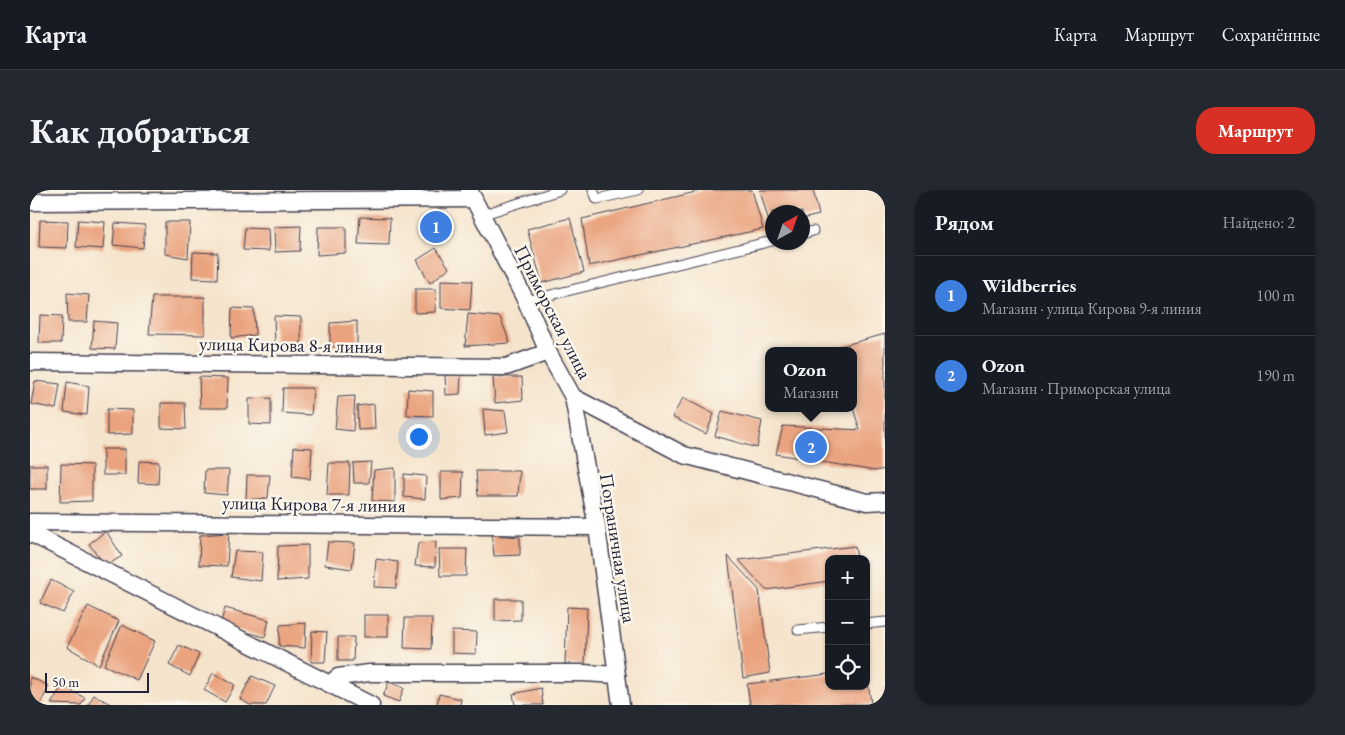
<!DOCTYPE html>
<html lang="ru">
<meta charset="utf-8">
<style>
:root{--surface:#171b24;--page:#242831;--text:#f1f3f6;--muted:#9ea1a6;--line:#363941;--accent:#d93025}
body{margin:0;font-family:"EB Garamond",serif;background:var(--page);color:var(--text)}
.controls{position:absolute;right:15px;bottom:15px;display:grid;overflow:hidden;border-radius:10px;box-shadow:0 1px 4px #0004}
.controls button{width:45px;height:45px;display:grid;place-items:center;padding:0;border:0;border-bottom:1px solid var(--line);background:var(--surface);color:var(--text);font:25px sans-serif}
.compass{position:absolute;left:735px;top:15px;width:45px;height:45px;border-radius:50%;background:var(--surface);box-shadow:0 1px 4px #0004;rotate:40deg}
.scale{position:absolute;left:15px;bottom:12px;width:104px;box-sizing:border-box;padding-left:5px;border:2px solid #22223b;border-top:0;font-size:14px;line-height:18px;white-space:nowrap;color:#22223b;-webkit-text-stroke:4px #fbf7ec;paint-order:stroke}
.you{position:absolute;left:388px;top:246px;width:18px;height:18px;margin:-12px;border:4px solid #fff;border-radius:50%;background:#1a73e8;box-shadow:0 0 0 8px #1a73e833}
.badge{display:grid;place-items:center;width:32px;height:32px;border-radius:50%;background:var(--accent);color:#fff;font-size:16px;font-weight:700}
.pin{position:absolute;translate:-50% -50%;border:2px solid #fff;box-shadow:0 1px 5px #0006}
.popup{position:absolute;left:735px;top:157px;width:92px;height:65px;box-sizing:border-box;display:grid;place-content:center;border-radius:10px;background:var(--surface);filter:drop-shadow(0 1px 4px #0005);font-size:16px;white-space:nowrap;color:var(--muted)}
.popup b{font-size:19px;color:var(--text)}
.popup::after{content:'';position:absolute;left:50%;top:100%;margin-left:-10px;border:10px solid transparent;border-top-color:var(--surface)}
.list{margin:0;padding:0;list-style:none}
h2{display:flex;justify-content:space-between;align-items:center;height:65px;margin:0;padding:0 20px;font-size:21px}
h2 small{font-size:16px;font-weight:400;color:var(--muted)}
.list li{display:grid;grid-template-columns:32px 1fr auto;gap:15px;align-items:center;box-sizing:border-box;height:80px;padding:0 20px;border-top:1px solid var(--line)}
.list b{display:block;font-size:19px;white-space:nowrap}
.list p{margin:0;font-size:16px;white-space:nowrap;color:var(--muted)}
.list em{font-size:16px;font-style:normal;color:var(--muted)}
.icon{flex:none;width:28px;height:28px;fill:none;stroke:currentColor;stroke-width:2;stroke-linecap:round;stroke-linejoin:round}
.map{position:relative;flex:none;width:855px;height:515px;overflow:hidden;border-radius:20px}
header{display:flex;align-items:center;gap:30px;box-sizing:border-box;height:70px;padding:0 25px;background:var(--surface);border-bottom:1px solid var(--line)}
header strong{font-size:24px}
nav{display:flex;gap:28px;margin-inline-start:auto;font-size:18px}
.intro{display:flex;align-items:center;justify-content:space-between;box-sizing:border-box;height:120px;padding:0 30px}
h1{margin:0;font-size:35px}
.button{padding:12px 22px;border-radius:20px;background:var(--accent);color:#fff;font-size:18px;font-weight:700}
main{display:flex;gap:30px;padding:0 30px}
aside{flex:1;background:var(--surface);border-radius:20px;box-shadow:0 1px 4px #0004}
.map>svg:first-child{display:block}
</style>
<header>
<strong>Карта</strong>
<nav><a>Карта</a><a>Маршрут</a><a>Сохранённые</a></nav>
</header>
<div class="intro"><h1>Как добраться</h1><a class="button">Маршрут</a></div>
<main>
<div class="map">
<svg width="855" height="515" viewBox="0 0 855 515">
<rect width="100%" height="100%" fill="#fbf7ec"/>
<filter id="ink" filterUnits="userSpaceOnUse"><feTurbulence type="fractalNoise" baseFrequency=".02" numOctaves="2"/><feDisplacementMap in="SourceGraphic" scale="10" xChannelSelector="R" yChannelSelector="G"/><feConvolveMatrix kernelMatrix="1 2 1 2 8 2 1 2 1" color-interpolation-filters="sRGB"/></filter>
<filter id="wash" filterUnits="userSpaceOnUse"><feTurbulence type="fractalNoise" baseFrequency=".0096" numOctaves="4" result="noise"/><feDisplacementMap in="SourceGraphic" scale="20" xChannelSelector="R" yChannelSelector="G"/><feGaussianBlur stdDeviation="1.12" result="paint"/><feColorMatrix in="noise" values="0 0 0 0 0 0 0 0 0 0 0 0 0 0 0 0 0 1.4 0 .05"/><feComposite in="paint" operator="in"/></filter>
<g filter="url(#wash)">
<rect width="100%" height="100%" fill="#f5e4cc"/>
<g id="blocks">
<g fill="#eaa37e">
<polygon points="674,0 722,0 733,39 559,76 552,29"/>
<polygon points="730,0 783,0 789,25 772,29 772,22 742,22 742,38 741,39"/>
<polygon points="330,27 360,28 359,55 328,54"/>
<polygon points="540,28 554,82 512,93 497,39"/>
<polygon points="413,29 419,43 402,52 392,30"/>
<polygon points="10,30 38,31 37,58 9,57"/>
<polygon points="48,30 75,32 73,59 46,57"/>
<polygon points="135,32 160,32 158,68 135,64"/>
<polygon points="85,33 115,35 113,58 83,55"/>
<polygon points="271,36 270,61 245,62 244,37"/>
<polygon points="288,37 316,37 316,63 287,65"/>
<polygon points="215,38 238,39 239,61 213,60"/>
<polygon points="406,58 419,78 400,93 387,70"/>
<polygon points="163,62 188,63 187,89 162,88"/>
<polygon points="411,90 442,91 440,120 411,118"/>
<polygon points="385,99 406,99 405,122 385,123"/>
<polygon points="37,103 59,105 57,132 38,132"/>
<polygon points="122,107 175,107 175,145 119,144"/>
<polygon points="202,118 224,119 225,145 201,148"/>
<polygon points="438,124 470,127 480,153 435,156"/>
<polygon points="10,125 32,126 31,153 9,153"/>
<polygon points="244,126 271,127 271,155 245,154"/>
<polygon points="64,131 87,133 85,159 62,158"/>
<polygon points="327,131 327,156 300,156 300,133"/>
<polygon points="855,144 855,279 845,281 746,264 753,236 830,240 823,218 824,161 805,161 804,158"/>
<polygon points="431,184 430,204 416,205 415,185"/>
<polygon points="169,187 198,188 197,218 170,218"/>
<polygon points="463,187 492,187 493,210 465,213"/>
<polygon points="5,191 30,194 26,219 1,214"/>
<polygon points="37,192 59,196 57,225 34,222"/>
<polygon points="253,198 283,198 281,225 252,223"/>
<polygon points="378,199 403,201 403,226 377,225"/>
<polygon points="325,206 323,241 305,239 308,207"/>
<polygon points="241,208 241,235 219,234 219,209"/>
<polygon points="653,208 684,224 676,244 642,227"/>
<polygon points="131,213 155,213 156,239 131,238"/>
<polygon points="344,214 345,239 328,240 327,216"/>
<polygon points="77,219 103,220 103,244 77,245"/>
<polygon points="453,219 475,221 478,242 455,245"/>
<polygon points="692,221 732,231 727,258 685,246"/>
<polygon points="264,257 282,258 280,289 262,287"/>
<rect x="73" y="259" width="22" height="26"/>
<polygon points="109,271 129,272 128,294 108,293"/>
<polygon points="341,272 339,293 324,293 323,273"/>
<polygon points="299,273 320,273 319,305 297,305"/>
<polygon points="31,274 62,275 62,311 30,312"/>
<rect x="0" y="275" width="17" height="24"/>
<polygon points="365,278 365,312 342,311 344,280"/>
<polygon points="175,280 199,280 197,305 174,303"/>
<polygon points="446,281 490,281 488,306 448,306"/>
<polygon points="411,282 433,282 432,308 411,310"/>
<polygon points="374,284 396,286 395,309 374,307"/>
<polygon points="217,285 240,285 238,308 216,310"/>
<polygon points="76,341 92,366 76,376 59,354"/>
<polygon points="199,343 197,376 169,375 170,345"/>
<polygon points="462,345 490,347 490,365 464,366"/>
<polygon points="298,352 325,353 322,379 295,375"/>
<polygon points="406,352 405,377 385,376 388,353"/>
<polygon points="278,355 278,389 247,391 248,356"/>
<polygon points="825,356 827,369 799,369 799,391 736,400 709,370"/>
<polygon points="409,359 437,359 436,386 410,386"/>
<polygon points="205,361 233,362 231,391 201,387"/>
<polygon points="698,366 729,400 740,483 713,488"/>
<polygon points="346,369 368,372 366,398 344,397"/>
<polygon points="21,390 44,402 33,423 10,413"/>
<polygon points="465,409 491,409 491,430 465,431"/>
<polygon points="58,416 89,431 69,475 37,457"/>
<polygon points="537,417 557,418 555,475 535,474"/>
<polygon points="195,418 239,430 235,447 190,435"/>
<rect x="334" y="425" width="24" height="22"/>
<polygon points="375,428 402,428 401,459 374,458"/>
<polygon points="276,433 275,458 249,456 250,435"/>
<polygon points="92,435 125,451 107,490 74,475"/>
<polygon points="282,441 297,442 295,472 281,472"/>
<polygon points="422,441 447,442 446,464 422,463"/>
<polygon points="308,447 324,447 323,471 308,471"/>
<polygon points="149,455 169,464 160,486 139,475"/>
<polygon points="183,483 205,495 195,512 174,500"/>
<polygon points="799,484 799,496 836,496 837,484 841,514 720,515 717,494"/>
<polygon points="222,486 245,496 236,515 220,515 210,509"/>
<polygon points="0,487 19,496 10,515 0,511"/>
<polygon points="359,492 374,498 369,512 353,506"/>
<polygon points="32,496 55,508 51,515 21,514"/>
<polygon points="511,498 513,515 485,515 483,504"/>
<polygon points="409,504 431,509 430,515 407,515"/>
<polygon points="64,505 82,515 58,515"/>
</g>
</g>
</g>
<g filter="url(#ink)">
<use href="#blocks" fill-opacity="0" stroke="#423f51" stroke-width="1"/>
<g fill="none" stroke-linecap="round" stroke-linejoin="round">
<defs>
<g id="lane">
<polyline points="563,0 567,9 608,0"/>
<polyline points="451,25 530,0"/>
<polyline points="772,44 783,41"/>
<polyline points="496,111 742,51"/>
<polyline points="836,434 855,432"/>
<polyline points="768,440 799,437"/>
</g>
<g id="street">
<polyline points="439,0 496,111 518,162 543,207 654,265 837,312 855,311"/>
<polyline points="0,12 444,9"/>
<polyline points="0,172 476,177 518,162"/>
<polyline points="543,207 567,337 591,515"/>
<polyline points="0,332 567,337"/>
<polyline points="0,343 341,515"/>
<polyline points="300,494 308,487 339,483 553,483 587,485"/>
</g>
</defs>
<use href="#lane" stroke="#423f51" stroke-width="11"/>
<use href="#street" stroke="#423f51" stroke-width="19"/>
<use href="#lane" stroke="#fff" stroke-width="9"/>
<use href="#street" stroke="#fff" stroke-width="16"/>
</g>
</g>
<g text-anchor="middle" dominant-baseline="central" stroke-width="5" stroke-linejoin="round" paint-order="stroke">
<g font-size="19" fill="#22223b" stroke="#fbf7ec">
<text transform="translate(523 122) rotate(63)">Приморская улица</text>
<text transform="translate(261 155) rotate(1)">улица Кирова 8-я линия</text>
<text transform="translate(284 314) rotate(1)">улица Кирова 7-я линия</text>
<text transform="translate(588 358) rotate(81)">Пограничная улица</text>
</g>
</g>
</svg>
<div class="controls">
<button>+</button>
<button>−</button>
<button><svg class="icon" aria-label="locate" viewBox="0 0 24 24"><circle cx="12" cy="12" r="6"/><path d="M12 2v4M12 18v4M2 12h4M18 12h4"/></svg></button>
</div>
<svg class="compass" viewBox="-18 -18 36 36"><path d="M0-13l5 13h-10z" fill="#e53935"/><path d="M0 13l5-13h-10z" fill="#9ea1a6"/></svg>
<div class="scale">50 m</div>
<div class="you"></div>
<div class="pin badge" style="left:406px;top:37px;background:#3f7fe0">1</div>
<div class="pin badge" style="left:781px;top:257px;background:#3f7fe0">2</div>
<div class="popup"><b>Ozon</b>Магазин</div>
</div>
<aside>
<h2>Рядом<small>Найдено: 2</small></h2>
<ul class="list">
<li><span class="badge" style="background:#3f7fe0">1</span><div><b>Wildberries</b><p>Магазин · улица Кирова 9-я линия</p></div><em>100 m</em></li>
<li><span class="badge" style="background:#3f7fe0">2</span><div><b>Ozon</b><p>Магазин · Приморская улица</p></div><em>190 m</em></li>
</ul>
</aside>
</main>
